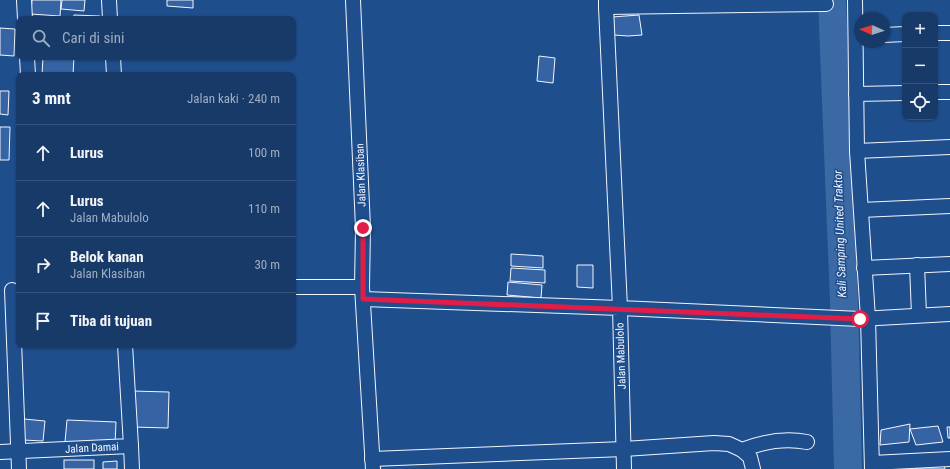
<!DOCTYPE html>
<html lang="id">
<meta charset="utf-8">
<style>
:root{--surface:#173a69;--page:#244571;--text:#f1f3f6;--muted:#9eadc0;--line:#36547d}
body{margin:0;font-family:"Roboto Condensed",sans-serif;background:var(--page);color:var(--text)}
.controls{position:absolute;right:12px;top:12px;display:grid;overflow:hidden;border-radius:8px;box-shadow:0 1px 3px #0004}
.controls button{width:36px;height:36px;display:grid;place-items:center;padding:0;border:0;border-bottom:1px solid var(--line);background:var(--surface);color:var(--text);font:20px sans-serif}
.compass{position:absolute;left:854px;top:12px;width:36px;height:36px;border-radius:50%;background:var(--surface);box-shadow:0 1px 3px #0004;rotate:273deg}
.stop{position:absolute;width:12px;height:12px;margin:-9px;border:3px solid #e11d48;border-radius:50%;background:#fff}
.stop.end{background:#e11d48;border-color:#fff;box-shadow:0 1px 4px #0008}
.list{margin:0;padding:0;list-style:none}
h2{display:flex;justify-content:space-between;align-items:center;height:52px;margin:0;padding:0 16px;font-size:17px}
h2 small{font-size:13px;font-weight:400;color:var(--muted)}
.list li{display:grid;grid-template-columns:26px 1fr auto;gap:12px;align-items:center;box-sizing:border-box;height:56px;padding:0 16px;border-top:1px solid var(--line)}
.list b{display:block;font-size:15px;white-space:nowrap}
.list p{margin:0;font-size:13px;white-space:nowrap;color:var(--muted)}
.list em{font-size:13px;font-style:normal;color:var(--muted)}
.icon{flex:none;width:22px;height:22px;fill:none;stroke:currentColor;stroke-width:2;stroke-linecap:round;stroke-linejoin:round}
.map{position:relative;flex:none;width:950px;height:469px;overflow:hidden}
.search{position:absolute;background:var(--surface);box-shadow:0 1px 3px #0004;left:16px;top:16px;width:280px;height:44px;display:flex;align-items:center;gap:10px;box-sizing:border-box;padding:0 14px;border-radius:8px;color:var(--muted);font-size:15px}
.panel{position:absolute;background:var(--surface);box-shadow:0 1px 3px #0004;left:16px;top:72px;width:280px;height:276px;border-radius:8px}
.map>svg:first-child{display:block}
</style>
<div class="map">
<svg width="950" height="469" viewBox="0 0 950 469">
<rect width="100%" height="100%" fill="#1f4e8c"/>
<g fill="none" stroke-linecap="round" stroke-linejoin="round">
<polyline stroke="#3b69a3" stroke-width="28" points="832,0 844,302 848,469"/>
</g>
<g fill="#3563a3" stroke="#f2f6ff">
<polygon points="32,0 61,0 60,16 31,14"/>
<polygon points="62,0 85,0 84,11 61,9"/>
<polygon points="167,0 193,0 193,8 167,6"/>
<polygon points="74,15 100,16 100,19 73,19"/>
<polygon points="639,15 642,35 628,36 614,35 612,17"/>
<polygon points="0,28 15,29 14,56 0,55"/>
<polygon points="539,56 555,58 553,83 537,81"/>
<polygon points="43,57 74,57 73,75 42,75"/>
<polygon points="0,91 9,91 8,115 0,114"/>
<polygon points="0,127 10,127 9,160 0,160"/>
<polygon points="511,254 543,256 543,268 511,266"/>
<polygon points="577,265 593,265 593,288 577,287"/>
<polygon points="511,268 545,270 545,283 510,281"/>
<polygon points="508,282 542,285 541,298 507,295"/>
<polygon points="132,391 169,392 168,428 132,427"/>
<polygon points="24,419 45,421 43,441 23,440"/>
<polygon points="67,420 116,422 115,445 65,442"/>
<polygon points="910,424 909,442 880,445 881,430"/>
<polygon points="938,426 943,442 916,445 910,429"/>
<polygon points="947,427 950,427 950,438 948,438"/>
<rect x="64" y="460" width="30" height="9"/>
<polygon points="117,461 117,469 103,469 103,462"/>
<polygon points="915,465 944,465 945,469 916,469"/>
</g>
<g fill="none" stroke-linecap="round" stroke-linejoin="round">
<defs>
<g id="minor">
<polyline points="24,0 25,19"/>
<polyline points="109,0 110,19"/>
<polyline points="353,0 363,228 362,287 373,469"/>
<polyline points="606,0 606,7 826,4"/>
<polyline points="855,0 857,151 868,318 872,469"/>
<polyline points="606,7 620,308 860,319 950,314"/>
<polyline points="935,33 950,33"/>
<polyline points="884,35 905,34"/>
<polyline points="27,57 28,75"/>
<polyline points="113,57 114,75"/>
<polyline points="935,92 950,92"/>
<polyline points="856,94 905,93"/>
<polyline points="857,151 950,147"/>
<polyline points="861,210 950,206"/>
<polyline points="917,265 919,315"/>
<polyline points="864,268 950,264"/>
<polyline points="293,287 362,287"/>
<polyline points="12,290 19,469"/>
<polyline points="363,299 620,308 624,469"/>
<polyline points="131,446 132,469"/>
<path d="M742,450C762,442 785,438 807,442"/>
<polyline points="0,452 131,446 125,345"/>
<polyline points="372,459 624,449 714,443 729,444 742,450 750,457 753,469"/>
<polyline points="872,463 950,459"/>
</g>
</defs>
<use href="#minor" stroke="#f2f6ff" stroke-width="16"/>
<use href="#minor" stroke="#1f4e8c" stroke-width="14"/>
</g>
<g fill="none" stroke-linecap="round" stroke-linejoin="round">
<polyline stroke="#e11d48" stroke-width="5" points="363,228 363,299 860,319"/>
</g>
<g text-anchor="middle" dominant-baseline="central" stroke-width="3" stroke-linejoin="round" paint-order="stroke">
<g font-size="11" fill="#f2f6ff" stroke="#1f4e8c">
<text transform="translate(361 175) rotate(-92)">Jalan Klasiban</text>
<text transform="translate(621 356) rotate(-92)">Jalan Mabulolo</text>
<text transform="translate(92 448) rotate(-3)">Jalan Damai</text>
</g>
<g font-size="12" font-style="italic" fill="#f2f6ff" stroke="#1f4e8c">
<text transform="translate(840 234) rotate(-92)">Kali Samping United Traktor</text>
</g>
</g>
</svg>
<div class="controls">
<button>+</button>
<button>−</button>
<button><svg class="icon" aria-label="locate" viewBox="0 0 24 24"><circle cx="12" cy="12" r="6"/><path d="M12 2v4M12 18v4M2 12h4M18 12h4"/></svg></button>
</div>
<svg class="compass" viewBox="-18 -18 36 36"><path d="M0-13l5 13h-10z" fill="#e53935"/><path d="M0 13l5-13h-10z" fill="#9eadc0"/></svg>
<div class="stop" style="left:860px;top:319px"></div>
<div class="stop end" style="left:363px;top:228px"></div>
<div class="search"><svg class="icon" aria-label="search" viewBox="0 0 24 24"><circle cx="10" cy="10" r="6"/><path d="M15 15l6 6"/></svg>Cari di sini</div>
<section class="panel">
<h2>3 mnt<small>Jalan kaki · 240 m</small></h2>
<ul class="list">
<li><svg class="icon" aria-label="ahead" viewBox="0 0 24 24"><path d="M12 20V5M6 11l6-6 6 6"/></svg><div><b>Lurus</b></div><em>100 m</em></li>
<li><svg class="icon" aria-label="ahead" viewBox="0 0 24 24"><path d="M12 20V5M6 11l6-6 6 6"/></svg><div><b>Lurus</b><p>Jalan Mabulolo</p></div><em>110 m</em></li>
<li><svg class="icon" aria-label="right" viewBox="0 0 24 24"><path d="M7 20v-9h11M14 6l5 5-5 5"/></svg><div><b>Belok kanan</b><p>Jalan Klasiban</p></div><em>30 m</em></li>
<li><svg class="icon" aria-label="arrive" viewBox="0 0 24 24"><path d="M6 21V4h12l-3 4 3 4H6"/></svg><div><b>Tiba di tujuan</b></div></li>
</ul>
</section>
</div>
